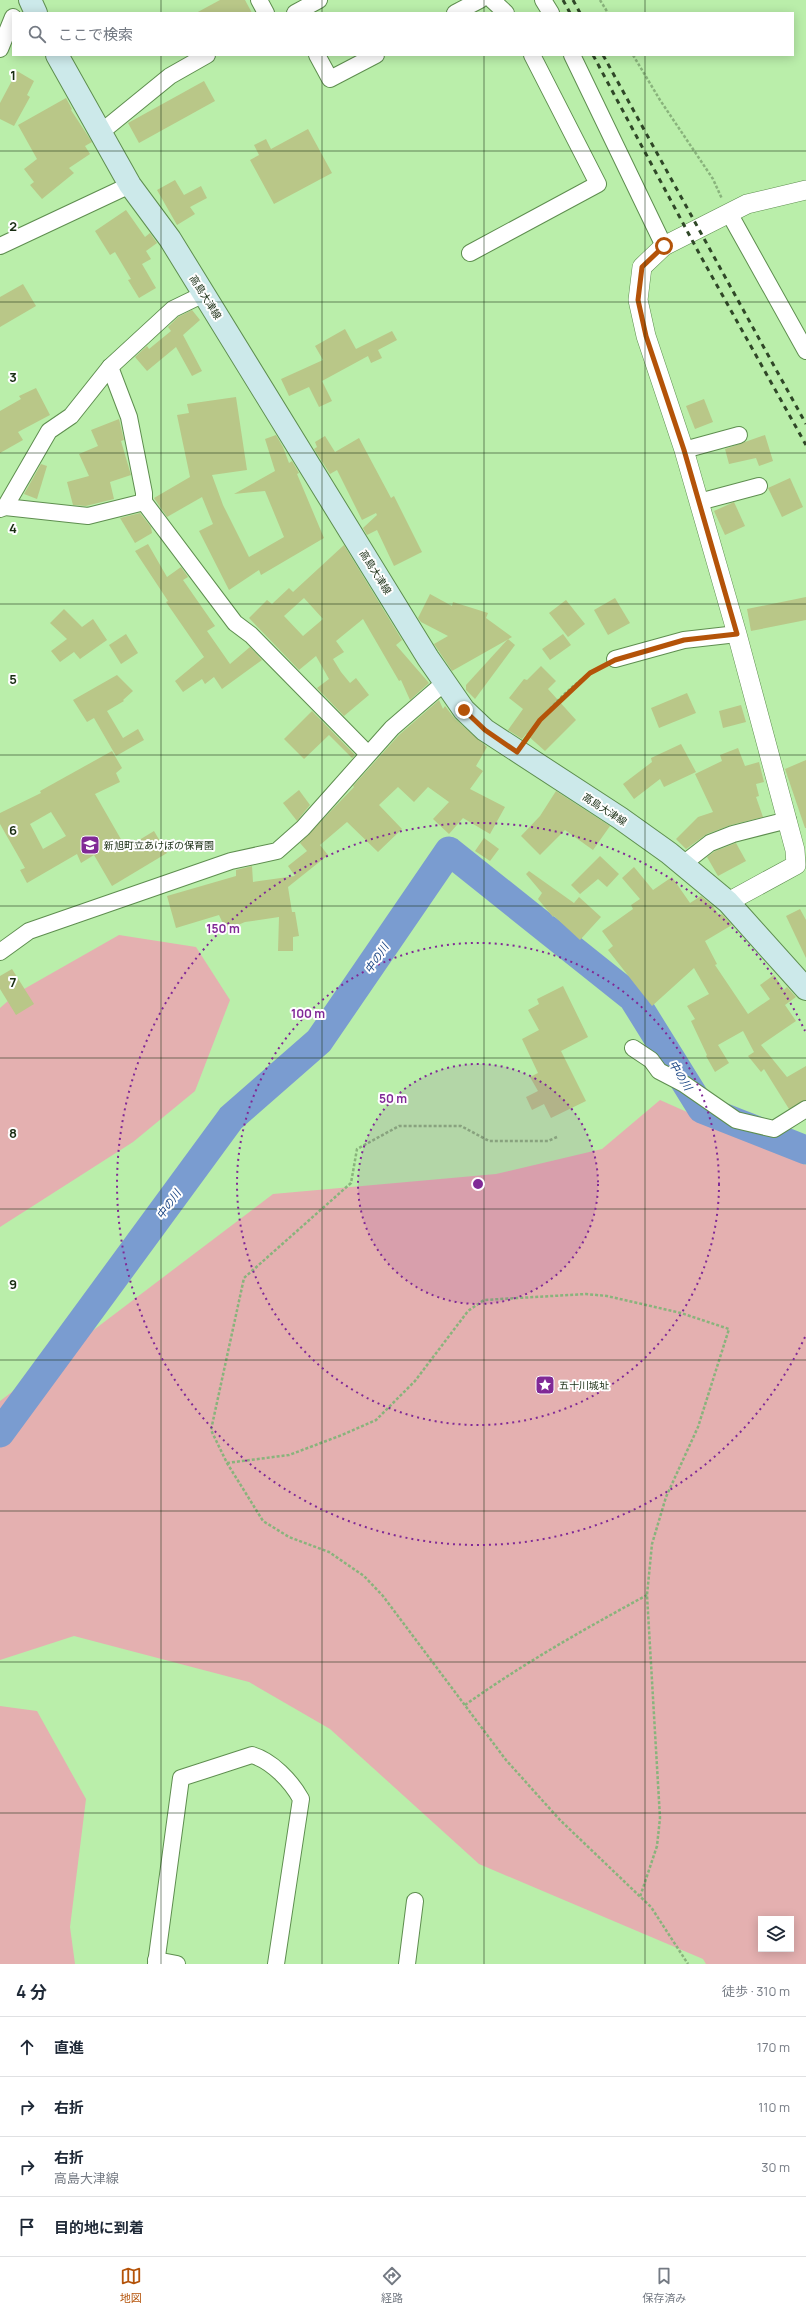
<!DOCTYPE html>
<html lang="ja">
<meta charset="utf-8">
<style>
:root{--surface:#fff;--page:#f6f6f7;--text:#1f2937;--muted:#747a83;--line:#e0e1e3;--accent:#b45309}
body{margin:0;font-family:Manrope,"Noto Sans JP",sans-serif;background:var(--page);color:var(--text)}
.controls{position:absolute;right:12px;bottom:12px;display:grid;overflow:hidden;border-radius:0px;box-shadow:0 2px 10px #0003}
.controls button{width:36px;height:36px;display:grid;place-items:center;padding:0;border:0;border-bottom:1px solid var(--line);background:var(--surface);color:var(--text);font:20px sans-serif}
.stop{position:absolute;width:12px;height:12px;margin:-9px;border:3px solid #b45309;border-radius:50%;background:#fff}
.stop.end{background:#b45309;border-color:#fff;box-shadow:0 1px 4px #0008}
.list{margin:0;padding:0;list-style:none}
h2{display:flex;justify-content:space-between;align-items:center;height:52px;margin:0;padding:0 16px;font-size:17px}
h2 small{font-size:13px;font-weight:400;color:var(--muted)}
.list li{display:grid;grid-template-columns:26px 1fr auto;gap:12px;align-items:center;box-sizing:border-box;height:60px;padding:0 16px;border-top:1px solid var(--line)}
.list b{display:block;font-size:15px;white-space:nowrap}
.list p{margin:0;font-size:13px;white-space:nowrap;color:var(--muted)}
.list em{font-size:13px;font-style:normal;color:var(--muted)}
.icon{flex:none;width:22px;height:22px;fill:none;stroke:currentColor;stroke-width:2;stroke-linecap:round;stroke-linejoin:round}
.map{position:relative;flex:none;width:806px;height:1964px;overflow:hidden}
.search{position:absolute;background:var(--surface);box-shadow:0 2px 10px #0003;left:12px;right:12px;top:12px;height:44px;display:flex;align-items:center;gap:10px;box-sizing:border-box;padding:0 14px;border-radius:0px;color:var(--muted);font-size:15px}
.sheet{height:292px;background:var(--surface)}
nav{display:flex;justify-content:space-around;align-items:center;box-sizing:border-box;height:56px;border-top:1px solid var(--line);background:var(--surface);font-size:11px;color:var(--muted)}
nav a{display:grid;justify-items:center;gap:2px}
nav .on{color:var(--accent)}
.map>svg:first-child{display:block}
</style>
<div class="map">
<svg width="806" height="1964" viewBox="0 0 806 1964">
<rect width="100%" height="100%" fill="#baeeaa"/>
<g fill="#e4b0b0" fill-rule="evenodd">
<polygon points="119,935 196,947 230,1000 195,1091 133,1142 0,1227 0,1008 17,993"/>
<path d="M660,1100L806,1165V1964H706L703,1959L479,1864L330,1729L249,1682L74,1636L0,1660V1401L273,1194L496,1174L602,1149ZM761,1919H791V1949H761Z"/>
<polygon points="0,1706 37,1711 86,1799 70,1927 75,1964 0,1964"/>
</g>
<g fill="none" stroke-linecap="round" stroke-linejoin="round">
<polyline stroke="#7a9cd0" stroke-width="29" points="0,1433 231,1118 319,1041 449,851 633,998 702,1109 806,1150"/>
</g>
<g fill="#b9c788" fill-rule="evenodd">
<polygon points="220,0 245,0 252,13 196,13"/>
<polygon points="17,71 34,81 27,95 30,97 14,126 0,119 0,103"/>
<polygon points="204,81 215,101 139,143 128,123"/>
<polygon points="66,98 72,109 71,110 92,142 85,146 90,154 69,168 74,173 42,199 30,185 34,182 24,169 37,159 18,125"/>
<polygon points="308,129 332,173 274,204 250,160 259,155 254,145 266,139 271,149"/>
<polygon points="175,180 184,195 201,186 207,198 190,207 195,214 177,225 157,190"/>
<polygon points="126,210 145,237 150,233 157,243 146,251 151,259 142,264 156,288 139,298 128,280 131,279 115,252 110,255 95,231"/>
<polygon points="23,284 36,306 0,327 0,297"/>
<polygon points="192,310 200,320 183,335 202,371 192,376 176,347 147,371 135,357 147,346 149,349 171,331 168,327 178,317"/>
<polygon points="345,329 356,349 392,331 397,340 378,350 382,358 371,363 368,356 322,381 332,401 319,407 309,387 289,396 281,379 323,360 315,346"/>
<polygon points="36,388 50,415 18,432 23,440 0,453 0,411 21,399 19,396"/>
<polygon points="236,397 247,470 212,475 223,505 249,557 284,537 265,491 234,494 275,471 265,439 276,435 283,447 289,463 292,461 299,473 297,474 324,538 261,575 259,570 229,590 199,531 213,524 202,497 167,517 154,498 190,477 177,415 189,413 187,404"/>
<polygon points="704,399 713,422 695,429 686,406"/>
<polygon points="119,419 124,440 121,441 131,475 110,482 114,499 86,506 73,505 67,482 89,476 79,454 98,446 91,430"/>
<polygon points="765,435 773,461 759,466 756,458 729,464 725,449"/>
<polygon points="325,436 335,452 359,438 391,498 394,496 422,552 394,566 377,530 367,535 363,528 377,515 376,513 362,520 337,470 330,474 314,449 317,447 315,442"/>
<polygon points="41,464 47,466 37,499 24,494"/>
<polygon points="790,478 803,507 782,517 768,488"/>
<polygon points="734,502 745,526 725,535 714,511"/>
<polygon points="140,513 151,527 152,533 135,543 120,518"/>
<polygon points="148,544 167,577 181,567 188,577 183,580 215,626 207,631 230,664 250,647 262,660 222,689 214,677 205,684 202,679 183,692 175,681 204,657 166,602 168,601 135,551"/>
<path d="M344,545L402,640L396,645L429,683L410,700L401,680L399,681L363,619L336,641L344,652L333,659L341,672L350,683L356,678L369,695L344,716L317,688L329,679L316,656L299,670L249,618L267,600L272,604L289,588L293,592ZM304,598L323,619L303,636L284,616Z"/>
<polygon points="430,594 452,606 453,602 488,613 486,618 512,637 452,671 434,644 448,636 421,622 418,618"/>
<polygon points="806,597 806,620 751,631 747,609"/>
<polygon points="615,598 630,623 608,635 594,610"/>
<polygon points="566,600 585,624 568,637 549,613"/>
<polygon points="64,609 82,627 93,619 107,640 80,659 74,652 60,662 51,651 67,639 50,623"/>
<polygon points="126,634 138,653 121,664 109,645"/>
<polygon points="563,634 571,645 550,660 542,649"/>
<polygon points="508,639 515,645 475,699 466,690 466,685"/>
<polygon points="541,666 556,681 548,689 576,720 545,751 526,734 522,739 508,730 523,709 509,698 524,679 527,680"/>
<polygon points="117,675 133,691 123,700 124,701 107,711 123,738 138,729 144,740 116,756 94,718 87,722 73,700"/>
<polygon points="687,693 696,713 659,728 651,708"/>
<polygon points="439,700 443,709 445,706 455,719 487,747 476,766 483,771 470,789 505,807 490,834 463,818 449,834 433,819 449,802 428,787 414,802 398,787 379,805 402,829 378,852 347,822 320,845 328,855 288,887 292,912 295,912 299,936 293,937 293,951 278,951 279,917 245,922 226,930 219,915 176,928 167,896 236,876 236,870 252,866 253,882 295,876 288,866 307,851 300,843 354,787 353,786 399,735"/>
<polygon points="741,705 746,722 723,728 719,711"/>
<polygon points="312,711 355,755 352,758 329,735 304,759 284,739"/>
<polygon points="681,744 696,772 664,787 660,779 634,799 623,784 652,762 651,758"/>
<polygon points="738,748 745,766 759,762 764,782 756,784 759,796 756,797 763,817 731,825 707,834 686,849 676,839 698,817 713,812 695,774 722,761 720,755"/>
<path d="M112,751L122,768L116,773L120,782L95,794L126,848L154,831L167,853L112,886L94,855L81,863L77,854L27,883L20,870L25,868L0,824V813L41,793L40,791ZM51,812L66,836L43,849L30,824Z"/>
<polygon points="806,760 806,828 805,828 785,769"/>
<polygon points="299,790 310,805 297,821 283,803"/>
<polygon points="556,791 610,826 593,850 565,830 540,855 521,836 540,816"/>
<polygon points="484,838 499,849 490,861 475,851"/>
<polygon points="736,843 746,861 718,876 707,857 715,851"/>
<polygon points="600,856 619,874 607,887 598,879 580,894 571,885"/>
<polygon points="634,867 653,890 672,877 690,903 701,896 712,905 719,915 722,914 732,925 705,941 717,964 715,965 748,1014 770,999 760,985 774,975 784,990 787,987 796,997 785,1005 796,1021 761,1045 787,1077 806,1066 806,1100 789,1109 764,1069 761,1072 748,1056 754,1052 743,1031 718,1045 729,1063 715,1072 706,1056 707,1055 691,1021 695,1019 687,1006 709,994 694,968 652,1006 608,950 613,946 602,931 633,909 631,905 640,899 622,878"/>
<polygon points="529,871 574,903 579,897 601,917 580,940 554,916 553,917 538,899 542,893 526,874"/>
<polygon points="800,909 806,920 806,958 786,916"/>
<polygon points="12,969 34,1004 16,1015 0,989 0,976"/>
<polygon points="563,986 588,1037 561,1051 586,1101 551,1118 544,1104 532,1110 526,1097 538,1091 530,1077 538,1073 522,1039 539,1030 528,1010 539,1004 537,999"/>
</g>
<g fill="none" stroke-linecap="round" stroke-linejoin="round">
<defs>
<g id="minor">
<polyline points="259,0 266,13"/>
<polyline points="492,0 506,13"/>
<polyline points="543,0 551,13"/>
<polyline points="295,13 319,0"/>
<polyline points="455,13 480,0"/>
<polyline points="0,49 13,17"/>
<polyline points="317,55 330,79 376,55"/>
<polyline points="572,55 664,246"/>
<polyline points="100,133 170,76 207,55"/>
<polyline points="729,213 806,351"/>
<polyline points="0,246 130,185"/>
<polyline points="470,253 598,184 532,55"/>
<polyline points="110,367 129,417 144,493 144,502 235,623 251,635 368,754"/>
<polyline points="684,450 739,435"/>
<polyline points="699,502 759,486"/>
<polyline points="5,507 88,516 144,502"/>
<polyline points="0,509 5,507 49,431 71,416 110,367 173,309 204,294"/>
<polyline points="615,659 684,640 737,634"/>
<polyline points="683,864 710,843 733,834 788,820"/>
<polyline points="0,952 29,931 231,861 277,851 303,828 392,728 444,683"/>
<polyline points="633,1048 651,1060 659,1071 684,1084 736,1120 774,1129 806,1109"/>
<polyline points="156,1960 177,1964"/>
<path d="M156,1964L181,1778L252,1755C272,1761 291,1781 301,1799L276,1964"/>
<polyline points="407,1964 415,1901"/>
</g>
<polyline id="tertiary" points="728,902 796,865 795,850 737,634 684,450 646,336 638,300 642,267 664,246 747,204 806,190"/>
<g id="secondary">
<polyline points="30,0 36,13"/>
<polyline points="57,55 130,185 170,239 428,658 464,710 485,730 620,818 669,853 728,902 806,989"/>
</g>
</defs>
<use href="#minor" stroke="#5e8e4f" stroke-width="18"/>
<use href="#tertiary" stroke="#5e8e4f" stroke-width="20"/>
<use href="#secondary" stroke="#5e8e4f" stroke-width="24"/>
<g stroke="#89b37c" stroke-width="2.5" stroke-dasharray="3 2" stroke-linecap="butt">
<polyline points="600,0 608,13"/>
<polyline points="633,55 660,100 713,179 722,199"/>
<path d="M528,736C547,710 573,682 602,666"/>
<polyline points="557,1137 548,1141 489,1141 461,1126 399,1126 357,1149 351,1183 244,1278 211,1430 227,1463 263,1521 289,1537 329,1552 364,1576 383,1596 506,1760 560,1820 651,1907 688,1964"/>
<polyline points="227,1463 289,1455 342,1435 376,1420 415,1381 468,1311 484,1300 586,1294 607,1296 681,1313 729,1329 698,1427 666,1497 652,1544 647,1595 660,1818 657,1846 640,1897"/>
<path d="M465,1705C524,1663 583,1630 647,1595"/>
</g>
<use href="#minor" stroke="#fff" stroke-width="16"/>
<use href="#tertiary" stroke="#fff" stroke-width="19"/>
<use href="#secondary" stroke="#cce9ea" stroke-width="22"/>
<g stroke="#2f4727" stroke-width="3" stroke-dasharray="5 5" stroke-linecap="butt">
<polyline points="563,0 570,13"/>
<polyline points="573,0 580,13"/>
<polyline points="593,55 700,255 806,445"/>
<polyline points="603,55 806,424"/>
</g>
</g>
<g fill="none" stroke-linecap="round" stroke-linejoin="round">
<polyline stroke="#b45309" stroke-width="5" points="464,710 485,730 517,752 540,720 590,673 615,660 684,640 737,634 684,450 646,336 638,300 642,267 664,246"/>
</g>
<path fill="none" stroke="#182c12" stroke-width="1" stroke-opacity="0.55" d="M161,0V13M322,0V13M484,0V13M645,0V13M161,55V1964M322,55V1964M484,55V1964M645,55V1964M0,151H806M0,302H806M0,453H806M0,604H806M0,755H806M0,906H806M0,1058H806M0,1209H806M0,1360H806M0,1511H806M0,1662H806M0,1813H806"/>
<circle cx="478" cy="1184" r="120" fill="#802996" fill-opacity=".12"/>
<g fill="none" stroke="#802996" stroke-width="2" stroke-dasharray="2 4">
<circle cx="478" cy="1184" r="120"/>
<circle cx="478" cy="1184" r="241"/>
<path d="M805 1337A361 361 0 1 1 805 1031"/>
</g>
<defs>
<symbol id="school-square" viewBox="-11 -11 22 22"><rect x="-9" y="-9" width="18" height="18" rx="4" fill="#802996" stroke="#fefefe"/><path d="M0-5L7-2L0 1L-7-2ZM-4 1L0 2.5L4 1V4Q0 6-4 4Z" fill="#fff"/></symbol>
<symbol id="sight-square" viewBox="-11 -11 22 22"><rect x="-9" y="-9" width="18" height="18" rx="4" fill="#802996" stroke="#fefefe"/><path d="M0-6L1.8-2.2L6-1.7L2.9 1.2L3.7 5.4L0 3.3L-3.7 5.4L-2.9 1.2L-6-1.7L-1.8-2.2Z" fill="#fff"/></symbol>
</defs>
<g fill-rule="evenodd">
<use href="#school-square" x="79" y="834" width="22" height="22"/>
<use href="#sight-square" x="534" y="1374" width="22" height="22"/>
</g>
<g text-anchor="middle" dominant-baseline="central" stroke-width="4" stroke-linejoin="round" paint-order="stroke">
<g font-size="10" fill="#182c12" stroke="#fefefe">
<text transform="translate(206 297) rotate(58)">高島大津線</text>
<text transform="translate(376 572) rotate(58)">高島大津線</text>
<text transform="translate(605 809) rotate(33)">高島大津線</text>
</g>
<g font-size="10" fill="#182c12" stroke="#fefefe" text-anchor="start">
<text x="104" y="845">新旭町立あけぼの保育園</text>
<text x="559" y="1385">五十川城址</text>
</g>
<g font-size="11" font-style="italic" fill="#1a4584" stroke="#fefefe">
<text transform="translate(376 958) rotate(-56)">中の川</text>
<text transform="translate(681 1075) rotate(58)">中の川</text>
<text transform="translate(168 1204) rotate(-54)">中の川</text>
</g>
</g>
<g font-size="13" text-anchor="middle" font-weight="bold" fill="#182c12" stroke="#fefefe" stroke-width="4" stroke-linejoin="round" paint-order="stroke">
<text x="13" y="80">1</text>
<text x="13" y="231">2</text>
<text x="13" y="382">3</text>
<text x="13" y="533">4</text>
<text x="13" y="684">5</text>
<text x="13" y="835">6</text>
<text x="13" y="987">7</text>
<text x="13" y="1138">8</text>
<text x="13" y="1289">9</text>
</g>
<circle cx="478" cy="1184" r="6" fill="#802996" stroke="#fefefe" stroke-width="2"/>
<g font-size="12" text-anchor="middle" font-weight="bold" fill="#802996" stroke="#fefefe" stroke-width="4" stroke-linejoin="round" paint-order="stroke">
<text x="223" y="933">150 m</text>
<text x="308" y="1018">100 m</text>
<text x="393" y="1103">50 m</text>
</g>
</svg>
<div class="controls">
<button><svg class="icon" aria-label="layers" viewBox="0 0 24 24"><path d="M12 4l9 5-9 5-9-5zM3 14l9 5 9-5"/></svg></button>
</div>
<div class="stop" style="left:664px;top:246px"></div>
<div class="stop end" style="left:464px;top:710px"></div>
<div class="search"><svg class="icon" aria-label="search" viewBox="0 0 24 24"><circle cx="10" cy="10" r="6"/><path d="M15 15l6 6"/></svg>ここで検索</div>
</div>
<section class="sheet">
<h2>4 分<small>徒歩 · 310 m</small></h2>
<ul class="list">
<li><svg class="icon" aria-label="ahead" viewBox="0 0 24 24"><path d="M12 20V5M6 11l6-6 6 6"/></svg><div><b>直進</b></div><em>170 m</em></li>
<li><svg class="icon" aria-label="right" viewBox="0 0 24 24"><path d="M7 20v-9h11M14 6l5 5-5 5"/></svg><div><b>右折</b></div><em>110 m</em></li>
<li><svg class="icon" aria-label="right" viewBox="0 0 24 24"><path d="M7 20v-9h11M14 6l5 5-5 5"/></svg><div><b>右折</b><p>高島大津線</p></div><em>30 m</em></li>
<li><svg class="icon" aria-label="arrive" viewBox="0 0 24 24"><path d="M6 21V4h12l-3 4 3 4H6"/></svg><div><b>目的地に到着</b></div></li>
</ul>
</section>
<nav>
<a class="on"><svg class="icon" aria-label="map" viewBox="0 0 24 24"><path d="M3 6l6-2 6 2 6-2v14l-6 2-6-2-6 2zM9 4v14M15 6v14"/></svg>地図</a>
<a><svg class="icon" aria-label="directions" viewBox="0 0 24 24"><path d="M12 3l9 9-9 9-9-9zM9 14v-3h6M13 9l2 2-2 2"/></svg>経路</a>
<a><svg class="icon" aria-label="saved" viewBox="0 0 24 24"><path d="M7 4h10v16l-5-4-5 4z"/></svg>保存済み</a>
</nav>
